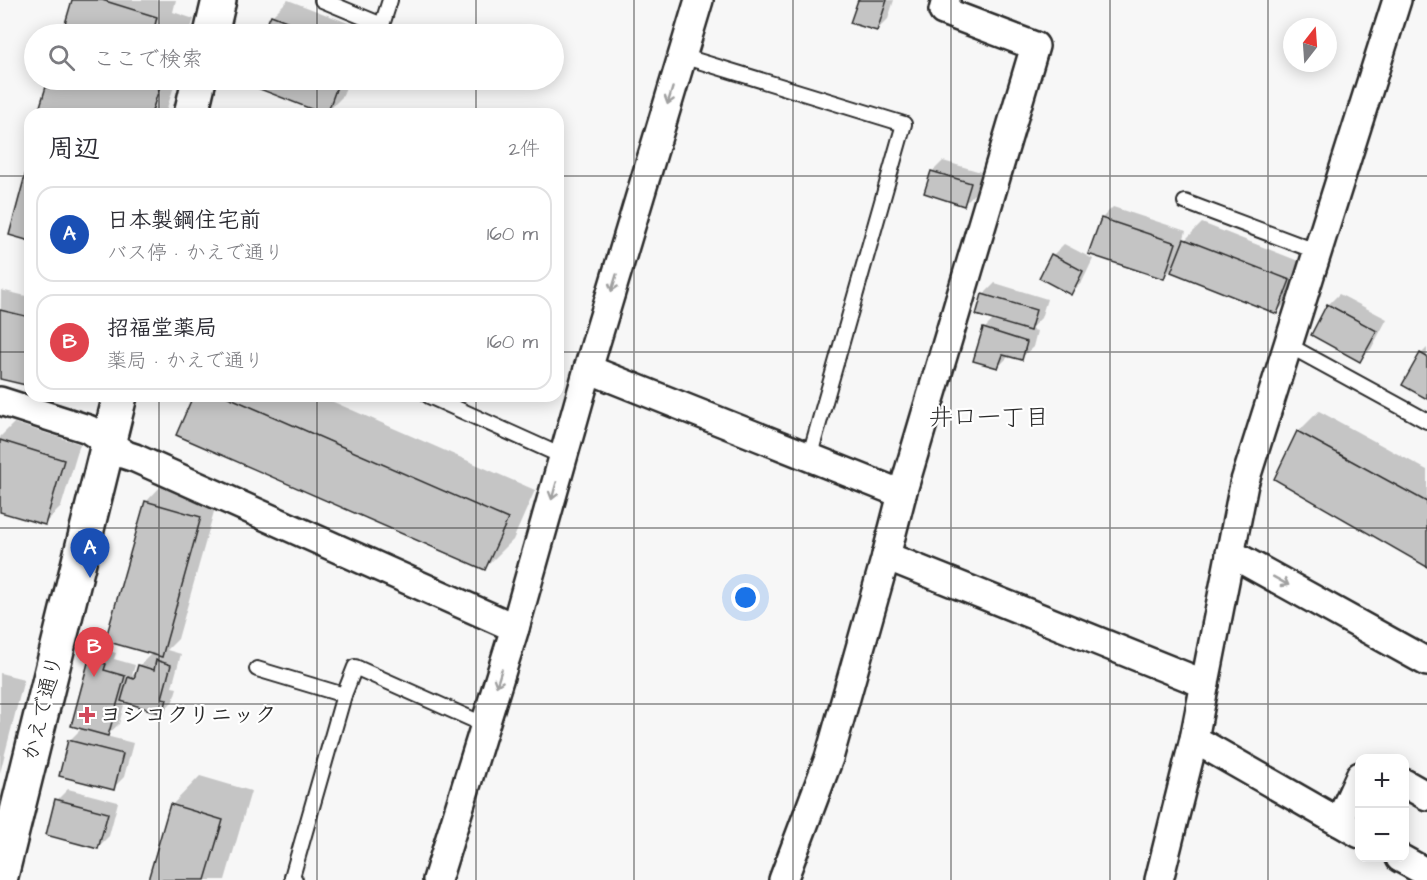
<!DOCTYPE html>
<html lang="ja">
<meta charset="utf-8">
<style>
:root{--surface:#fff;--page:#f2f2f3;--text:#2b2b33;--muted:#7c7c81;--line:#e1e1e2;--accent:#d1495b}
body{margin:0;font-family:"Architects Daughter","Klee One",sans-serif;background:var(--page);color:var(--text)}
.controls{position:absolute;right:18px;bottom:18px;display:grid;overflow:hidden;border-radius:12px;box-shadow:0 3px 15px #0003}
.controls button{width:54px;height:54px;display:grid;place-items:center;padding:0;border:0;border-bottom:2px solid var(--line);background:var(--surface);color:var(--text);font:30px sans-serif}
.compass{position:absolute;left:1283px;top:18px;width:54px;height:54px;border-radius:50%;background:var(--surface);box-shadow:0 3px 15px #0003;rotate:17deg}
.you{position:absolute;left:746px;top:598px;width:21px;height:21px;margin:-15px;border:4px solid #fff;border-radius:50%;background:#1a73e8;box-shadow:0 0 0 9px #1a73e833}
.badge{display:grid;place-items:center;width:39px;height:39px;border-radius:50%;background:var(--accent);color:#fff;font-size:20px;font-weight:700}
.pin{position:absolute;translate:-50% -50px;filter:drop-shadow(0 2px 3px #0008)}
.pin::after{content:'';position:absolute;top:32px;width:21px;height:18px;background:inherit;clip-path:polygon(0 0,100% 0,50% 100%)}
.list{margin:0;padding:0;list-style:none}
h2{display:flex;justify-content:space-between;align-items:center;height:78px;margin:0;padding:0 24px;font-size:26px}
h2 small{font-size:20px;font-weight:400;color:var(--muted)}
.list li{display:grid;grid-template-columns:39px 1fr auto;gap:18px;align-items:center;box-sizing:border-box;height:96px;margin:0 12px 12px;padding:0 12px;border:2px solid var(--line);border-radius:18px}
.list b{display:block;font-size:22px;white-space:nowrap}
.list p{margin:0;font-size:20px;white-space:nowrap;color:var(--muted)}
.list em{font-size:20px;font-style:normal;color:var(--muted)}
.icon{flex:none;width:33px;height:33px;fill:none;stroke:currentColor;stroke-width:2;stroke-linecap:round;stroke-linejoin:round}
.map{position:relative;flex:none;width:1427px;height:880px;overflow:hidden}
.search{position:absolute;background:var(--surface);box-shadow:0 3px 15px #0003;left:24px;top:24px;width:540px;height:66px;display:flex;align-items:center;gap:15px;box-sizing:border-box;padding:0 21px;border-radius:33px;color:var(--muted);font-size:22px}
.panel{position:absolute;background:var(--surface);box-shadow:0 3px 15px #0003;left:24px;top:108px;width:540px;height:294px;border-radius:18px}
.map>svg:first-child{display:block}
</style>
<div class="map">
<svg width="1427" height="880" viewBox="0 0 1427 880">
<rect width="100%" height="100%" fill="#f7f7f7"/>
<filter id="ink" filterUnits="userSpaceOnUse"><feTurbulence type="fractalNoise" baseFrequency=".0167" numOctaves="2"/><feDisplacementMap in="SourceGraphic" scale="12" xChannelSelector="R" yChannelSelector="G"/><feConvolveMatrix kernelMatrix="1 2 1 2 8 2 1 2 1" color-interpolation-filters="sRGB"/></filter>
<g filter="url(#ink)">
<g fill="#0003">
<polygon points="74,0 176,0 173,12 194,19 189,34 63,34"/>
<polygon points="288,0 356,26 352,34 264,34 272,16"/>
<polygon points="859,0 894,0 888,19 877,30"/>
<polygon points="50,80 176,80 165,114 47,114 40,112"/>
<polygon points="244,80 349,80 342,97 326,113 244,81"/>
<polygon points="943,161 981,172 975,193 964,204 932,172"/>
<polygon points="1113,207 1186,231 1183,242 1202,223 1306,264 1293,295 1277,312 1175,266 1163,278 1102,218"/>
<polygon points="1064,244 1093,259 1082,282 1071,293 1053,255"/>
<polygon points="995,283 1047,299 1041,318 1030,329 1037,331 1033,347 1021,358 1010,355 998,367 984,329 994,319 978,314 984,294"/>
<polygon points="1,290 30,297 30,385 0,378"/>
<polygon points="1339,294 1387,319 1371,349 1360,360 1328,305"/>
<polygon points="1427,348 1427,397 1421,354"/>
<polygon points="195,396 320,396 535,490 513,540 485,568"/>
<polygon points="1319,411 1427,470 1427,565 1298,432"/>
<polygon points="14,423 80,444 61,507 45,523 0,510 0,437"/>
<polygon points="162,485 217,501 178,639 167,650 181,654 172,687 177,688 173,701 162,712 125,701 119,724 106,736 133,743 124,777 113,788 69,741 82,728 91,660 102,649 116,653 114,659 135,665 132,676 138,670 139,666 152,653 146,502"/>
<polygon points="0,673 24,679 0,773"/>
<polygon points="200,776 251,791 225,880 150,880 172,805"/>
<polygon points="68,789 118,802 109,836 98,847 57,800"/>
</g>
<g fill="#c4c4c4" stroke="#2b2b2b" stroke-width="1.5">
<polygon points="72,0 102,0 157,17 153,33 156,34 62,34"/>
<polygon points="858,0 887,0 877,31 850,23"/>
<polygon points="271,15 320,34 262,34"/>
<polygon points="48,80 162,80 151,114 41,114 38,113"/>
<polygon points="243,80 336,80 339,81 327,114 324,114 242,82"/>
<polygon points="931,171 971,183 964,206 924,193"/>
<polygon points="26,172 30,173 30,241 9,235"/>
<polygon points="1101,218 1176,243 1164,279 1088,254"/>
<polygon points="1184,239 1290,280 1277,314 1171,272"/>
<polygon points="1051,254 1083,271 1071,295 1039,278"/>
<polygon points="982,294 1036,310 1030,331 976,315"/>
<polygon points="1327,304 1377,331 1360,362 1311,335"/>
<polygon points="0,310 30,317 30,386 0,379"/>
<polygon points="983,328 1027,342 1022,360 1003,355 998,368 973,361"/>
<polygon points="1420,353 1427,357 1427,399 1402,385"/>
<polygon points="193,396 226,396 508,519 485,570 176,435"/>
<polygon points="1297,431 1427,502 1427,567 1274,479"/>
<polygon points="0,440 64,460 45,525 0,512"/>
<polygon points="145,501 201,517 162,657 105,641"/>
<polygon points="89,659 106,664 104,670 125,676 108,736 71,726"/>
<polygon points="156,660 171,665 162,698 167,699 163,714 121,701 128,677 134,679 138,665 154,670"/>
<polygon points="68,740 123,754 114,790 59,776"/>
<polygon points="55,799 108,813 98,849 46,835"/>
<polygon points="170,804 223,820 205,880 148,880"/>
</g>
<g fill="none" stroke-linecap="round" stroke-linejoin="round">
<defs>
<g id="service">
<polyline points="322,0 382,25 390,0"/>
<polyline points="682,56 904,124 809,458"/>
<polyline points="1185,202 1318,252"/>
<polyline points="1288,345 1427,421"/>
<polyline points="429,396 564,457"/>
<polyline points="257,669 344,695"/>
<polyline points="295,880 292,877 344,695 355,667 485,725"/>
</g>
<g id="minor">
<polyline points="588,369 902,494"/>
<polyline points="0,401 88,429 126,455 135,458 515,628"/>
<polyline points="1230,553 1427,662"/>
<polyline points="886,556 1205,684"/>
<polyline points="1194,739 1360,834"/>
<polyline points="1404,783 1427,796"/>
<polyline points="1339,822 1360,776"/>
<polyline points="1400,858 1427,873"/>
<polyline points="437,880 515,628 588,369 699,0"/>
<polyline points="783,880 829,758 886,556 902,494 1035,46 943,11 946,0"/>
<polyline points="1159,880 1194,739 1244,484 1397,0"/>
</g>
<g id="tertiary">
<polyline points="211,34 219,0"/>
<polyline points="191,114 199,80"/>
<polyline points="0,880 120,396"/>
</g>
</defs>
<use href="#service" stroke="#2b2b2b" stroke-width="18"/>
<use href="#minor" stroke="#2b2b2b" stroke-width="32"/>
<use href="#tertiary" stroke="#2b2b2b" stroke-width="38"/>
<use href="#service" stroke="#fff" stroke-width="14"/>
<use href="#minor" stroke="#fff" stroke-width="27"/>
<use href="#tertiary" stroke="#fff" stroke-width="33"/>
</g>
<defs><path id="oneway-shaft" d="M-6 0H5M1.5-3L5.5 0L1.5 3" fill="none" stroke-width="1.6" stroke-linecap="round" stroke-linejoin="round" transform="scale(1.5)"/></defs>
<g stroke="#a0a0a0">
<use href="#oneway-shaft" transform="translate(670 96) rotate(107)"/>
<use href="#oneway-shaft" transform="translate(614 283) rotate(107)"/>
<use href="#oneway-shaft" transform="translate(554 491) rotate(106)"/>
<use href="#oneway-shaft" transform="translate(1281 581) rotate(29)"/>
<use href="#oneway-shaft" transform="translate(499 678) rotate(107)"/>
</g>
</g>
<path fill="none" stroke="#2b2b2b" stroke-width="1.5" stroke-opacity="0.55" d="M159,0V34M317,0V34M476,0V34M634,0V880M793,0V880M951,0V880M1110,0V880M1268,0V880M159,80V114M317,80V114M476,80V114M0,176H30M558,176H1427M0,352H30M558,352H1427M159,396V880M317,396V880M476,396V880M0,528H1427M0,704H1427"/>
<path fill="#d1495b" stroke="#fff" stroke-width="2" d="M84 706h6v6h6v6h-6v6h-6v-6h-6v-6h6z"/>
<g text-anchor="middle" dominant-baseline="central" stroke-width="4.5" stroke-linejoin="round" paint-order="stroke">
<g font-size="22" fill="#2b2b2b" stroke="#fff">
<text transform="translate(43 708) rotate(-76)">かえで通り</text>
</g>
<g font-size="22" font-weight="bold" fill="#2b2b2b" stroke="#fff" text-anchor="start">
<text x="100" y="715">ヨシコクリニック</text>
</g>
<g font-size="24" fill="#2b2b2b" stroke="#fff">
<text x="989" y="418">井口一丁目</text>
</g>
</g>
</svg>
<div class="controls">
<button>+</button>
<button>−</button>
</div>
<svg class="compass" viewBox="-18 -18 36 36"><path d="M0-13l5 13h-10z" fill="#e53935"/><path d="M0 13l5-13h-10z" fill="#7c7c81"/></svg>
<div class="you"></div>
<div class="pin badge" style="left:90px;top:578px;background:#1a4fb4">A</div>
<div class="pin badge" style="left:94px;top:677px;background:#e0444e">B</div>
<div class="search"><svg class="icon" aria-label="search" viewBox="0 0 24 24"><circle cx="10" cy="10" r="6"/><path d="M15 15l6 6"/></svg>ここで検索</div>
<section class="panel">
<h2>周辺<small>2件</small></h2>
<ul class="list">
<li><span class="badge" style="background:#1a4fb4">A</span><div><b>日本製鋼住宅前</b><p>バス停 · かえで通り</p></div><em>160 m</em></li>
<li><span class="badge" style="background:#e0444e">B</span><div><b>招福堂薬局</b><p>薬局 · かえで通り</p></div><em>160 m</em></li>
</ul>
</section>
</div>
